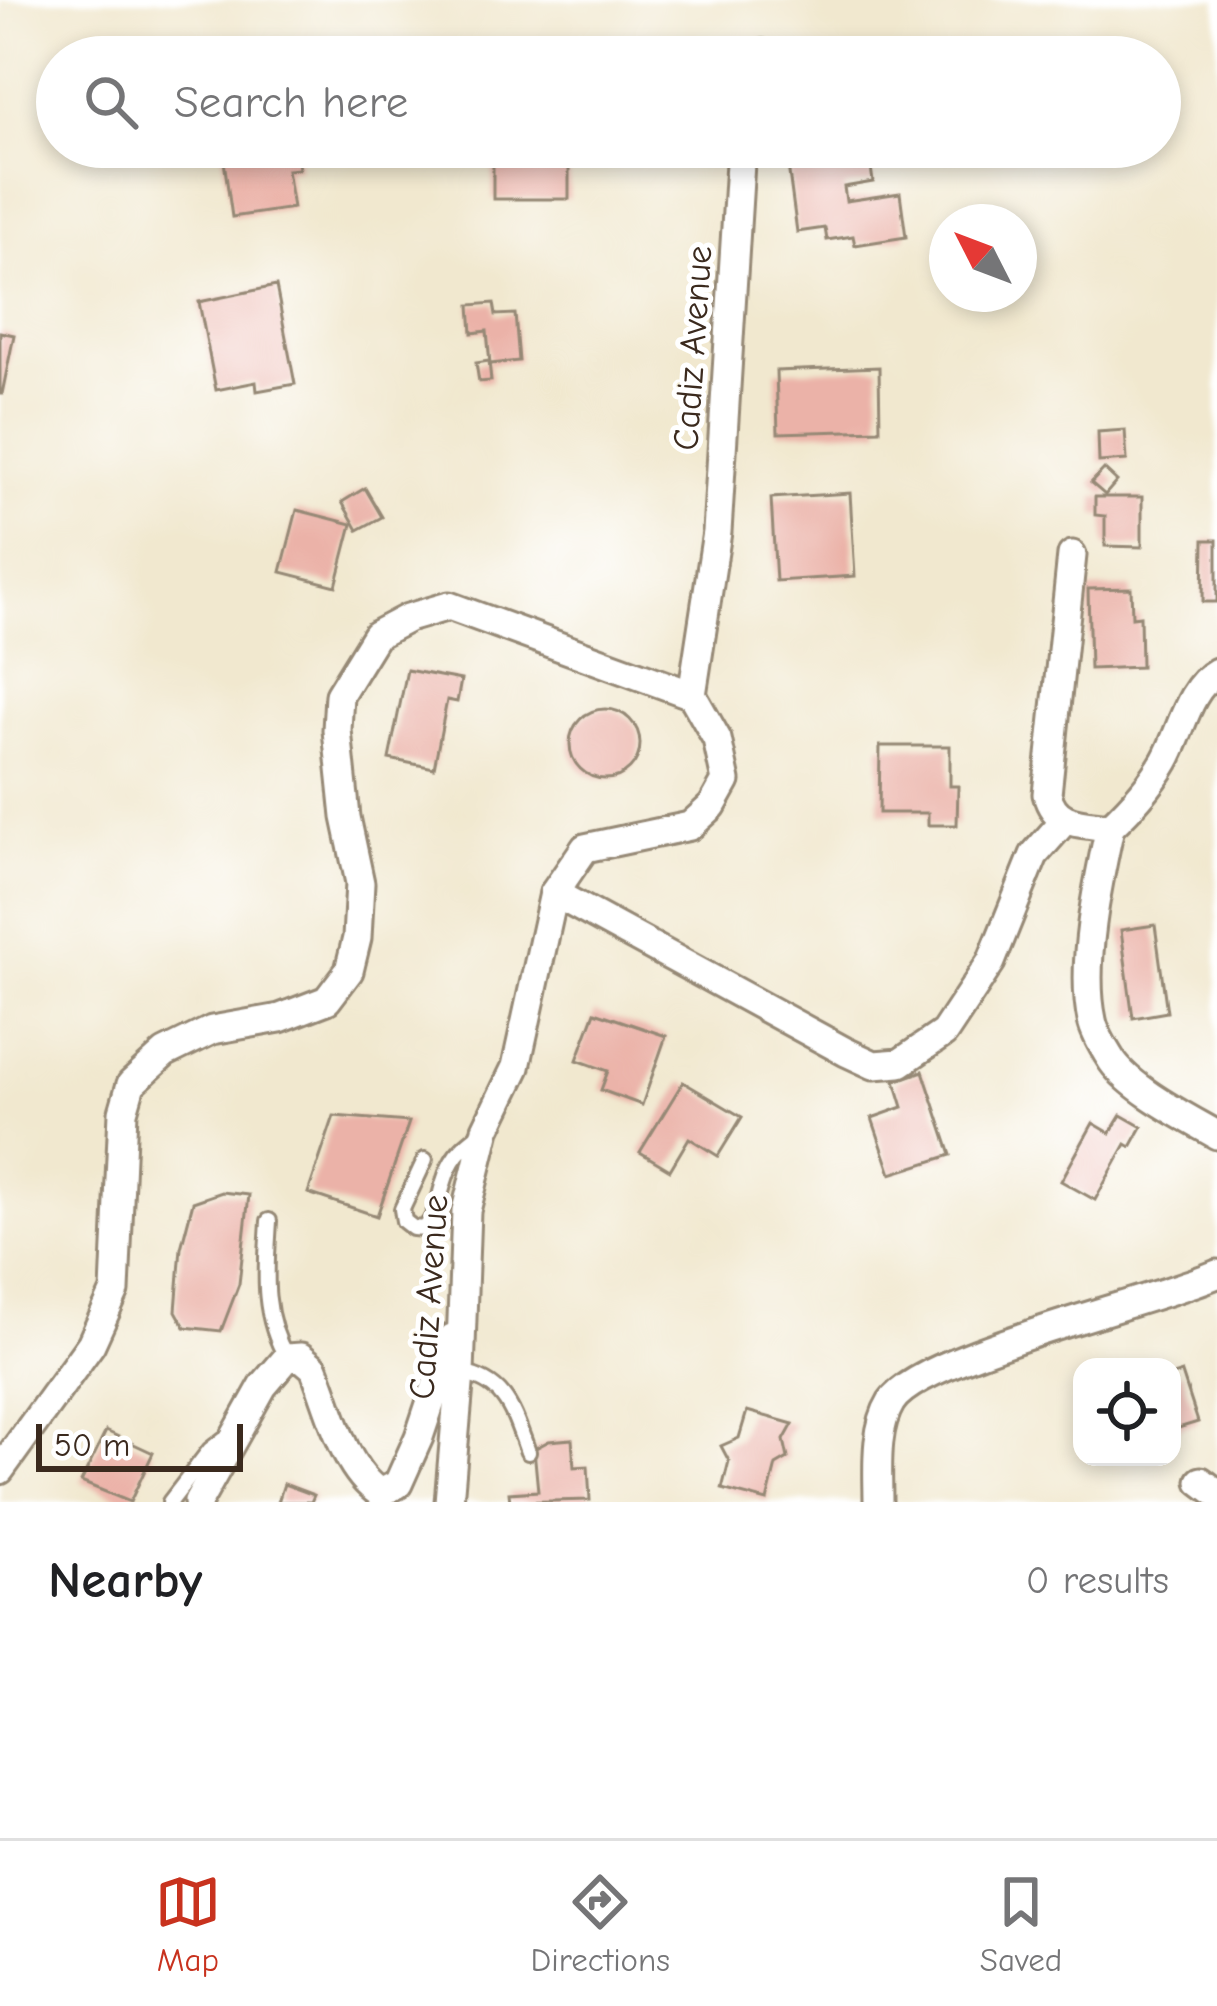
<!DOCTYPE html>
<style>
:root{--surface:#fff;--page:#f2f2f2;--text:#202124;--muted:#757577;--line:#e0e0e0;--accent:#c8321e}
body{margin:0;font-family:"Comic Neue",sans-serif;background:var(--page);color:var(--text)}
.controls{position:absolute;right:36px;bottom:36px;display:grid;overflow:hidden;border-radius:24px;box-shadow:0 6px 18px #0003}
.controls button{width:108px;height:108px;display:grid;place-items:center;padding:0;border:0;border-bottom:3px solid var(--line);background:var(--surface);color:var(--text);font:60px sans-serif}
.compass{position:absolute;left:929px;top:204px;width:108px;height:108px;border-radius:50%;background:var(--surface);box-shadow:0 6px 18px #0003;rotate:312deg}
.scale{position:absolute;left:36px;bottom:30px;width:207px;box-sizing:border-box;padding-left:12px;border:6px solid #3b2a1e;border-top:0;font-size:33px;line-height:42px;white-space:nowrap;color:#3b2a1e;-webkit-text-stroke:9px #fff;paint-order:stroke}
.list{margin:0;padding:0;list-style:none}
h2{display:flex;justify-content:space-between;align-items:center;height:156px;margin:0;padding:0 48px;font-size:51px}
h2 small{font-size:39px;font-weight:400;color:var(--muted)}
.icon{flex:none;width:66px;height:66px;fill:none;stroke:currentColor;stroke-width:2;stroke-linecap:round;stroke-linejoin:round}
.map{position:relative;flex:none;width:1217px;height:1502px;overflow:hidden}
.search{position:absolute;background:var(--surface);box-shadow:0 6px 18px #0003;left:36px;right:36px;top:36px;height:132px;display:flex;align-items:center;gap:30px;box-sizing:border-box;padding:0 42px;border-radius:66px;color:var(--muted);font-size:45px}
.sheet{height:336px;background:var(--surface)}
nav{display:flex;justify-content:space-around;align-items:center;box-sizing:border-box;height:168px;border-top:3px solid var(--line);background:var(--surface);font-size:33px;color:var(--muted)}
nav a{display:grid;justify-items:center;gap:6px}
nav .on{color:var(--accent)}
.map>svg:first-child{display:block}
</style>
<div class="map">
<svg width="1217" height="1502" viewBox="0 0 1217 1502">
<rect width="100%" height="100%" fill="#fff"/>
<filter id="ink" filterUnits="userSpaceOnUse"><feTurbulence type="fractalNoise" baseFrequency=".00833" numOctaves="2"/><feDisplacementMap in="SourceGraphic" scale="24" xChannelSelector="R" yChannelSelector="G"/><feConvolveMatrix kernelMatrix="1 2 1 2 8 2 1 2 1" color-interpolation-filters="sRGB"/></filter>
<filter id="wash" filterUnits="userSpaceOnUse"><feTurbulence type="fractalNoise" baseFrequency=".004" numOctaves="4" result="noise"/><feDisplacementMap in="SourceGraphic" scale="48" xChannelSelector="R" yChannelSelector="G"/><feGaussianBlur stdDeviation="2.7" result="paint"/><feColorMatrix in="noise" values="0 0 0 0 0 0 0 0 0 0 0 0 0 0 0 0 0 1.4 0 .05"/><feComposite in="paint" operator="in"/></filter>
<g filter="url(#wash)">
<rect width="100%" height="100%" fill="#f1e8cf"/>
<g id="blocks">
<g fill="#ebb2a8">
<polygon points="222,147 296,147 299,169 287,170 293,208 232,217"/>
<rect x="493" y="147" width="76" height="52"/>
<polygon points="809,147 828,147 830,159 869,153 873,182 844,187 846,201 900,193 906,237 855,245 853,236 827,240 825,228 797,232 786,150"/>
<polygon points="276,286 295,384 257,391 256,382 216,390 199,302"/>
<polygon points="494,303 496,315 515,314 519,361 490,364 487,331 472,333 470,305"/>
<polygon points="0,332 14,335 2,394 0,394"/>
<polygon points="489,361 491,381 479,382 476,363"/>
<polygon points="879,367 880,430 778,433 776,371"/>
<polygon points="1125,430 1127,460 1099,462 1098,432"/>
<polygon points="1104,469 1117,481 1105,495 1091,483"/>
<polygon points="365,488 382,517 358,530 342,502"/>
<polygon points="850,493 855,576 776,581 771,498"/>
<polygon points="1095,497 1142,497 1142,547 1105,546 1105,516 1095,515"/>
<polygon points="297,510 352,524 336,586 281,572"/>
<polygon points="1204,540 1217,540 1217,602 1203,602"/>
<polygon points="1131,588 1132,617 1140,616 1141,667 1090,669 1088,589"/>
<polygon points="407,670 461,680 457,702 447,700 434,768 389,759"/>
<circle cx="605" cy="744" r="35"/>
<polygon points="880,746 950,746 950,786 958,786 957,825 928,825 928,813 879,813"/>
<polygon points="1155,925 1167,1012 1133,1018 1121,930"/>
<polygon points="595,1012 666,1036 642,1105 601,1090 608,1071 577,1060"/>
<polygon points="923,1071 951,1155 891,1174 872,1118 903,1107 895,1081"/>
<polygon points="683,1082 742,1117 718,1156 689,1138 670,1170 640,1152"/>
<polygon points="1121,1115 1142,1127 1131,1147 1126,1144 1095,1200 1061,1181 1093,1123 1110,1133"/>
<polygon points="334,1116 409,1122 377,1216 308,1193"/>
<polygon points="222,1192 249,1195 239,1284 221,1331 185,1327 176,1311 181,1248 193,1202"/>
<polygon points="1182,1373 1198,1422 1172,1430 1172,1376"/>
<polygon points="747,1411 793,1424 784,1440 788,1458 776,1465 767,1501 722,1489 729,1461 721,1446 739,1438"/>
<polygon points="106,1431 153,1453 130,1502 81,1482"/>
<polygon points="572,1439 574,1467 588,1466 590,1500 510,1502 509,1493 538,1491 534,1449 549,1441"/>
<polygon points="284,1484 314,1495 311,1502 278,1502"/>
</g>
</g>
</g>
<g filter="url(#ink)">
<use href="#blocks" fill-opacity="0" stroke="#968976" stroke-width="3"/>
<g fill="none" stroke-linecap="round" stroke-linejoin="round">
<defs>
<g id="lane">
<path d="M425,1160L402,1209L404,1221L413,1228L424,1229C442,1211 439,1183 452,1162C459,1149 471,1141 482,1132"/>
<path d="M269,1221C266,1270 261,1314 287,1358"/>
<path d="M460,1373C507,1381 513,1412 528,1452"/>
<polyline points="170,1502 210,1450 224,1439"/>
</g>
<g id="street">
<polyline points="762,57 763,54"/>
<path d="M1072,555L1047,794C1055,826 1082,823 1110,827C1098,882 1080,965 1092,1020C1094,1032 1105,1050 1112,1061C1132,1090 1186,1117 1217,1135"/>
<polyline points="692,695 717,739 726,781 712,806 690,826 585,848 554,893 846,1052 874,1065 900,1063 944,1033 991,962 1034,855 1064,821"/>
<polyline points="692,695 717,532 741,147"/>
<path d="M1110,827C1131,807 1150,787 1165,761C1181,733 1188,688 1217,672"/>
<polyline points="0,1470 91,1344 115,1291 123,1112 131,1084 165,1053 212,1030 280,1018 327,1000 349,971 357,938 360,883 346,817 337,730 339,695 376,635 408,618 449,606 692,695"/>
<polyline points="1201,1481 1217,1493"/>
<path d="M198,1502L263,1386L287,1358L301,1357L314,1368C330,1407 343,1469 380,1493L398,1484L419,1437L452,1338"/>
<polyline points="449,1502 460,1373 466,1211 486,1129 516,1067 554,893"/>
<path d="M878,1502C878,1470 874,1430 891,1402C921,1355 1153,1302 1217,1274"/>
</g>
</defs>
<use href="#lane" stroke="#968976" stroke-width="20"/>
<use href="#street" stroke="#968976" stroke-width="33"/>
<use href="#lane" stroke="#fff" stroke-width="14"/>
<use href="#street" stroke="#fff" stroke-width="27"/>
</g>
</g>
<g text-anchor="middle" dominant-baseline="central" stroke-width="10" stroke-linejoin="round" paint-order="stroke">
<g font-size="36" fill="#3b2a1e" stroke="#fff">
<text transform="translate(693 348) rotate(-86)">Cadiz Avenue</text>
<text transform="translate(429 1297) rotate(-86)">Cadiz Avenue</text>
</g>
</g>
</svg>
<div class="controls">
<button><svg class="icon" aria-label="locate" viewBox="0 0 24 24"><circle cx="12" cy="12" r="6"/><path d="M12 2v4M12 18v4M2 12h4M18 12h4"/></svg></button>
</div>
<svg class="compass" viewBox="-18 -18 36 36"><path d="M0-13l5 13h-10z" fill="#e53935"/><path d="M0 13l5-13h-10z" fill="#757577"/></svg>
<div class="scale">50 m</div>
<div class="search"><svg class="icon" aria-label="search" viewBox="0 0 24 24"><circle cx="10" cy="10" r="6"/><path d="M15 15l6 6"/></svg>Search here</div>
</div>
<section class="sheet">
<h2>Nearby<small>0 results</small></h2>
<ul class="list">
</ul>
</section>
<nav>
<a class="on"><svg class="icon" aria-label="map" viewBox="0 0 24 24"><path d="M3 6l6-2 6 2 6-2v14l-6 2-6-2-6 2zM9 4v14M15 6v14"/></svg>Map</a>
<a><svg class="icon" aria-label="directions" viewBox="0 0 24 24"><path d="M12 3l9 9-9 9-9-9zM9 14v-3h6M13 9l2 2-2 2"/></svg>Directions</a>
<a><svg class="icon" aria-label="saved" viewBox="0 0 24 24"><path d="M7 4h10v16l-5-4-5 4z"/></svg>Saved</a>
</nav>
